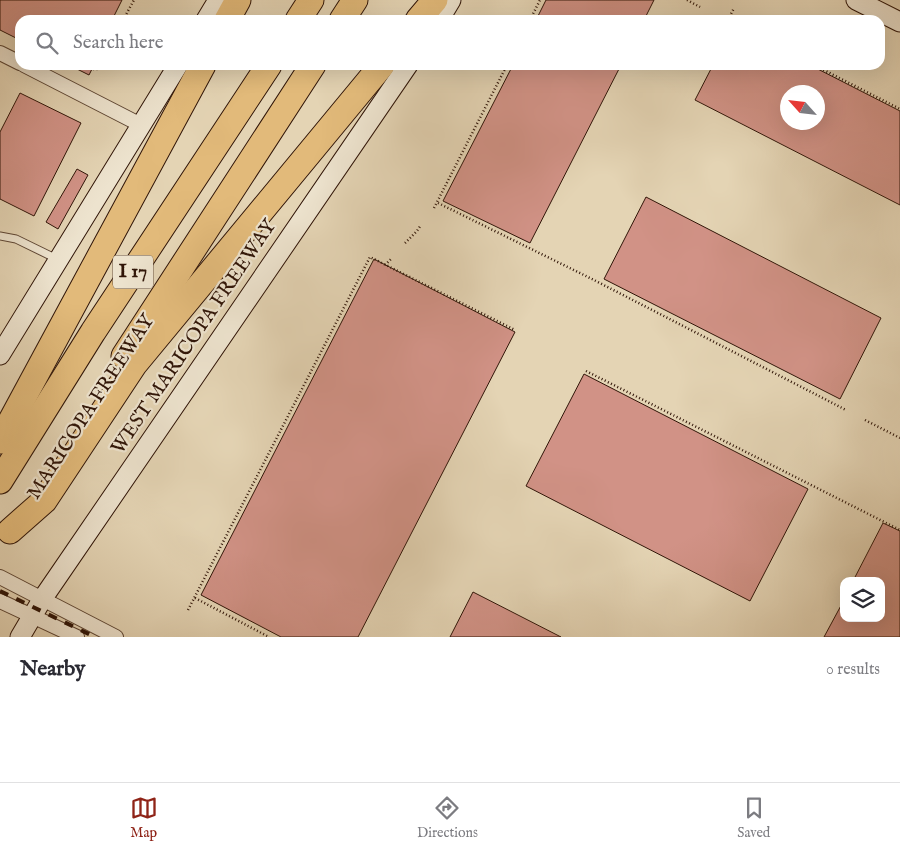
<!DOCTYPE html>
<style>
:root{--surface:#fff;--page:#f2f2f3;--text:#2b2b33;--muted:#7c7c81;--line:#e1e1e2;--accent:#8f2418}
body{margin:0;font-family:"IM FELL English",serif;background:var(--page);color:var(--text)}
.controls{position:absolute;right:15px;bottom:15px;display:grid;overflow:hidden;border-radius:10px;box-shadow:0 5px 20px #0002}
.controls button{width:45px;height:45px;display:grid;place-items:center;padding:0;border:0;border-bottom:1px solid var(--line);background:var(--surface);color:var(--text);font:25px sans-serif}
.compass{position:absolute;left:780px;top:85px;width:45px;height:45px;border-radius:50%;background:var(--surface);box-shadow:0 5px 20px #0002;rotate:297deg}
.list{margin:0;padding:0;list-style:none}
h2{display:flex;justify-content:space-between;align-items:center;height:65px;margin:0;padding:0 20px;font-size:21px}
h2 small{font-size:16px;font-weight:400;color:var(--muted)}
.icon{flex:none;width:28px;height:28px;fill:none;stroke:currentColor;stroke-width:2;stroke-linecap:round;stroke-linejoin:round}
.map{position:relative;flex:none;width:900px;height:637px;overflow:hidden}
.search{position:absolute;background:var(--surface);box-shadow:0 5px 20px #0002;left:15px;right:15px;top:15px;height:55px;display:flex;align-items:center;gap:12px;box-sizing:border-box;padding:0 18px;border-radius:15px;color:var(--muted);font-size:19px}
.sheet{height:145px;background:var(--surface)}
nav{display:flex;justify-content:space-around;align-items:center;box-sizing:border-box;height:70px;border-top:1px solid var(--line);background:var(--surface);font-size:14px;color:var(--muted)}
nav a{display:grid;justify-items:center;gap:2px}
nav .on{color:var(--accent)}
.map>svg:first-child{display:block}
</style>
<div class="map">
<svg width="900" height="637" viewBox="0 0 900 637">
<rect width="100%" height="100%" fill="#e4d4b4"/>
<filter id="stains"><feTurbulence type="fractalNoise" baseFrequency=".004" numOctaves="4"/><feColorMatrix values="0 0 0 0 .2 0 0 0 0 .09 0 0 0 0 .02 0 0 0 .5 -.17"/></filter>
<radialGradient id="worn" r=".72"><stop offset=".6" stop-color="#630" stop-opacity="0"/><stop offset="1" stop-color="#630" stop-opacity=".3"/></radialGradient>
<g fill="#d19286" stroke="#301508" fill-rule="evenodd">
<polygon points="0,0 122,0 112,20 20,20 20,40 0,30"/>
<polygon points="546,0 654,0 644,20 536,20"/>
<polygon points="69,65 94,65 89,75"/>
<polygon points="513,65 621,65 530,243 443,201"/>
<path d="M713,65H810L900,111V205L695,100ZM788,92H818V122H788Z"/>
<polygon points="20,93 81,123 34,216 0,199 0,132"/>
<polygon points="77,169 88,175 58,229 46,222"/>
<polygon points="646,197 881,318 840,399 604,279"/>
<polygon points="374,259 515,332 358,637 281,637 201,595"/>
<polygon points="584,374 808,489 750,601 526,486"/>
<polygon points="883,523 900,531 900,637 824,637 844,600 844,618 881,618 881,581 853,581"/>
<polygon points="473,592 561,637 450,637"/>
</g>
<g fill="none" stroke-linecap="round" stroke-linejoin="round">
<defs>
<polyline id="lane" points="0,236 16,239 57,259"/>
<g id="street">
<polyline points="0,53 20,63"/>
<polyline points="24,65 141,125"/>
<polyline points="0,577 116,637"/>
<polyline points="0,601 77,637"/>
</g>
<g id="secondary">
<polyline points="856,0 900,22"/>
<polyline points="206,20 218,0"/>
<polyline points="439,20 451,0"/>
<polyline points="0,355 178,65"/>
<polyline points="20,637 43,598 408,65"/>
</g>
<g id="highway">
<polyline points="227,20 238,0"/>
<polyline points="298,20 311,0"/>
<polyline points="342,20 355,0"/>
<polyline points="418,20 435,0"/>
<polyline points="124,356 313,65"/>
<polyline points="0,441 203,65"/>
<polyline points="0,481 93,332 269,65"/>
<polyline points="10,531 44,501 134,365 382,65"/>
</g>
</defs>
<use href="#lane" stroke="#5d4533" stroke-width="9"/>
<use href="#street" stroke="#5d4533" stroke-width="16"/>
<use href="#secondary" stroke="#301508" stroke-width="21"/>
<use href="#highway" stroke="#301508" stroke-width="27"/>
<g stroke="#301508" stroke-width="2.5" stroke-dasharray="1 2.5" stroke-linecap="butt">
<polyline points="687,0 700,7"/>
<polyline points="123,20 134,0"/>
<polyline points="530,20 540,0"/>
<polyline points="728,20 734,8"/>
<polyline points="814,65 900,109"/>
<polyline points="93,69 98,69 100,65"/>
<polyline points="438,203 592,279 846,410"/>
<polyline points="434,208 507,65"/>
<polyline points="405,243 417,231 421,225"/>
<polyline points="385,265 391,259"/>
<polyline points="586,371 900,530"/>
<polyline points="865,420 900,438"/>
<polyline points="195,598 269,637"/>
<polyline points="188,610 370,257 515,330"/>
</g>
<use href="#lane" stroke="#ede3ce" stroke-width="7"/>
<use href="#street" stroke="#ede3ce" stroke-width="14"/>
<use href="#secondary" stroke="#ede3ce" stroke-width="19"/>
<use href="#highway" stroke="#e2ba7a" stroke-width="25"/>
<polyline stroke="#301508" stroke-width="4" stroke-dasharray="9 9" stroke-linecap="butt" points="0,591 95,637"/>
</g>
<g text-anchor="middle" dominant-baseline="central" stroke-width="4.5" stroke-linejoin="round" paint-order="stroke">
<rect fill="#ede3ce" stroke="#695343" stroke-width="1" x="113" y="255.5" width="40" height="33" rx="4"/>
<g font-size="19" font-weight="bold" fill="#301508">
<text x="133" y="272">I 17</text>
</g>
<g font-size="20" fill="#301508" stroke="#ede3ce">
<text transform="translate(194 337) rotate(-56)">WEST MARICOPA FREEWAY</text>
<text transform="translate(91 407) rotate(-57)">MARICOPA FREEWAY</text>
</g>
</g>
<rect width="100%" height="100%" filter="url(#stains)"/>
<rect width="100%" height="100%" fill="url(#worn)"/>
</svg>
<div class="controls">
<button><svg class="icon" aria-label="layers" viewBox="0 0 24 24"><path d="M12 4l9 5-9 5-9-5zM3 14l9 5 9-5"/></svg></button>
</div>
<svg class="compass" viewBox="-18 -18 36 36"><path d="M0-13l5 13h-10z" fill="#e53935"/><path d="M0 13l5-13h-10z" fill="#7c7c81"/></svg>
<div class="search"><svg class="icon" aria-label="search" viewBox="0 0 24 24"><circle cx="10" cy="10" r="6"/><path d="M15 15l6 6"/></svg>Search here</div>
</div>
<section class="sheet">
<h2>Nearby<small>0 results</small></h2>
<ul class="list">
</ul>
</section>
<nav>
<a class="on"><svg class="icon" aria-label="map" viewBox="0 0 24 24"><path d="M3 6l6-2 6 2 6-2v14l-6 2-6-2-6 2zM9 4v14M15 6v14"/></svg>Map</a>
<a><svg class="icon" aria-label="directions" viewBox="0 0 24 24"><path d="M12 3l9 9-9 9-9-9zM9 14v-3h6M13 9l2 2-2 2"/></svg>Directions</a>
<a><svg class="icon" aria-label="saved" viewBox="0 0 24 24"><path d="M7 4h10v16l-5-4-5 4z"/></svg>Saved</a>
</nav>
